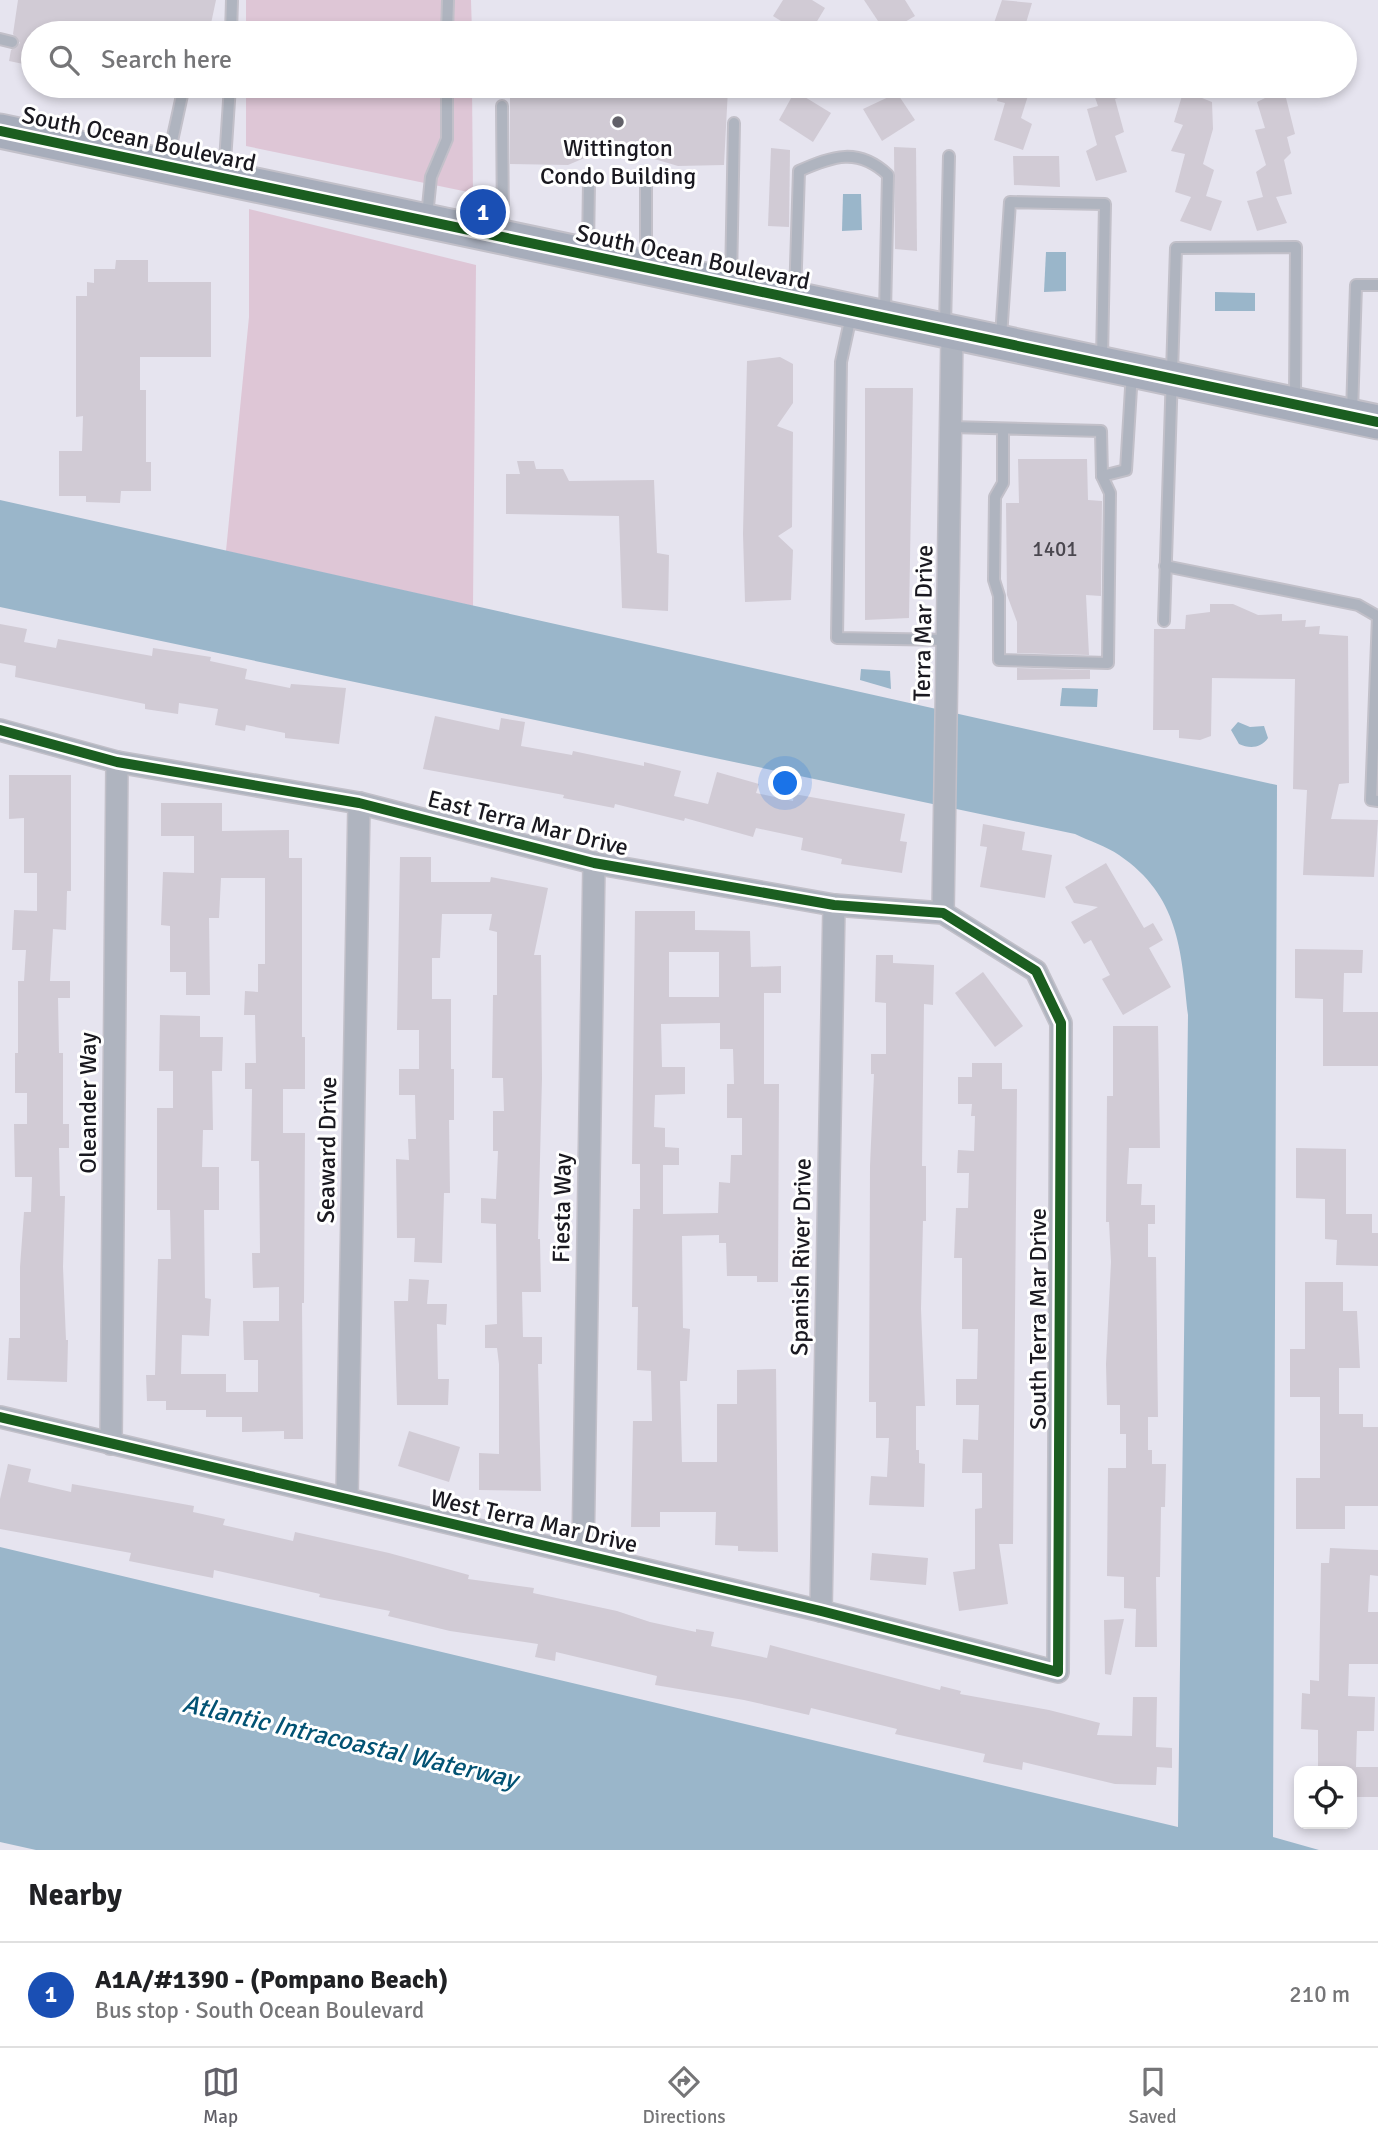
<!DOCTYPE html>
<meta charset="utf-8">
<style>
:root{--surface:#fff;--page:#f2f2f2;--text:#202124;--muted:#757577;--line:#e0e0e0;--accent:#616068}
body{margin:0;font-family:Signika,sans-serif;background:var(--page);color:var(--text)}
.controls{position:absolute;right:21px;bottom:21px;display:grid;overflow:hidden;border-radius:14px;box-shadow:0 4px 10px #0003}
.controls button{width:63px;height:63px;display:grid;place-items:center;padding:0;border:0;border-bottom:2px solid var(--line);background:var(--surface);color:var(--text);font:35px sans-serif}
.you{position:absolute;left:786px;top:784px;width:24px;height:24px;margin:-18px;border:5px solid #fff;border-radius:50%;background:#1a73e8;box-shadow:0 0 0 10px #1a73e833}
.badge{display:grid;place-items:center;width:46px;height:46px;border-radius:50%;background:var(--accent);color:#fff;font-size:23px;font-weight:700}
.pin{position:absolute;translate:-50% -50%;border:4px solid #fff;box-shadow:0 2px 7px #0006}
.list{margin:0;padding:0;list-style:none}
h2{display:flex;justify-content:space-between;align-items:center;height:91px;margin:0;padding:0 28px;font-size:30px}
h2 small{font-size:23px;font-weight:400;color:var(--muted)}
.list li{display:grid;grid-template-columns:46px 1fr auto;gap:21px;align-items:center;box-sizing:border-box;height:105px;padding:0 28px;border-top:2px solid var(--line)}
.list b{display:block;font-size:26px;white-space:nowrap}
.list p{margin:0;font-size:23px;white-space:nowrap;color:var(--muted)}
.list em{font-size:23px;font-style:normal;color:var(--muted)}
.icon{flex:none;width:38px;height:38px;fill:none;stroke:currentColor;stroke-width:2;stroke-linecap:round;stroke-linejoin:round}
.map{position:relative;flex:none;width:1378px;height:1850px;overflow:hidden}
.search{position:absolute;background:var(--surface);box-shadow:0 4px 10px #0003;left:21px;right:21px;top:21px;height:77px;display:flex;align-items:center;gap:18px;box-sizing:border-box;padding:0 24px;border-radius:38px;color:var(--muted);font-size:26px}
.sheet{height:196px;background:var(--surface)}
nav{display:flex;justify-content:space-around;align-items:center;box-sizing:border-box;height:98px;border-top:2px solid var(--line);background:var(--surface);font-size:19px;color:var(--muted)}
nav a{display:grid;justify-items:center;gap:4px}
nav .on{color:var(--accent)}
.map>svg:first-child{display:block}
</style>
<div class="map">
<svg width="1378" height="1850" viewBox="0 0 1378 1850">
<rect width="100%" height="100%" fill="#e6e4ef"/>
<g fill="#dec6d6">
<polygon points="246,0 471,0 472,33 246,33"/>
<polygon points="246,86 472,86 473,193 246,146"/>
<polygon points="249,209 476,265 473,606 226,551 249,317"/>
</g>
<g fill="#9ab6ca">
<polygon points="843,194 861,194 862,230 842,231"/>
<polygon points="1046,252 1066,252 1066,291 1044,292"/>
<polygon points="1215,292 1255,293 1255,311 1215,311"/>
<path d="M0,500L1277,785L1273,1837L1319,1850H36L0,1842V1547L1178,1827L1188,1015C1181,949 1179,896 1119,855C1106,846 1089,841 1075,834L0,607Z"/>
<polygon points="861,669 890,671 891,689 860,680"/>
<polygon points="1062,688 1098,689 1097,707 1060,706"/>
<path d="M1238,722L1250,727L1264,726L1268,738C1261,748 1250,749 1239,744L1231,730Z"/>
</g>
<g fill="#d1cbd5" fill-rule="evenodd">
<polygon points="18,0 216,0 209,33 33,33 33,66 9,61 11,50 20,43 13,34"/>
<polygon points="783,0 812,0 825,8 810,33 800,33 773,16"/>
<polygon points="864,0 905,0 915,16 886,33"/>
<polygon points="1002,0 1032,3 1023,33 1003,33 1005,28 994,23"/>
<polygon points="583,86 728,89 724,165 678,166 634,153 589,156 568,165 510,164 510,89 582,92"/>
<polygon points="1000,86 1031,86 1021,118 1032,124 1023,150 994,140 1005,103 997,101"/>
<polygon points="1091,86 1147,88 1115,99 1124,132 1115,136 1127,172 1096,181 1086,151 1097,145 1087,109 1098,106"/>
<polygon points="1185,86 1206,86 1202,98 1212,102 1213,129 1203,164 1214,170 1206,196 1222,201 1211,231 1180,221 1191,197 1175,192 1185,154 1171,151 1183,125 1174,122"/>
<polygon points="1265,86 1283,86 1295,134 1287,137 1291,153 1284,160 1292,194 1276,197 1287,223 1257,231 1247,201 1263,197 1256,172 1266,165 1255,130 1265,128 1257,102 1269,96"/>
<polygon points="795,91 831,113 813,142 779,120"/>
<polygon points="897,93 915,120 882,141 863,109"/>
<polygon points="894,147 916,148 917,251 895,249"/>
<polygon points="771,148 790,150 789,227 768,226"/>
<polygon points="1013,156 1059,156 1060,187 1014,185"/>
<polygon points="116,260 148,260 148,282 211,282 211,357 140,357 140,390 146,390 146,462 151,462 151,491 121,491 120,503 86,502 86,496 59,496 59,451 82,451 83,416 76,417 76,296 87,296 87,282 94,283 94,269 115,269"/>
<polygon points="780,357 793,364 793,403 777,426 793,432 792,527 778,536 793,550 791,600 745,602 743,534 747,361"/>
<polygon points="865,388 913,388 909,618 865,620"/>
<polygon points="1018,459 1087,459 1088,500 1102,501 1101,596 1086,595 1089,655 1017,653 1017,622 1007,595 1006,503 1019,503"/>
<polygon points="517,461 534,461 536,469 563,469 569,481 654,480 657,553 669,555 668,611 622,608 619,516 506,514 506,474 520,474"/>
<polygon points="1210,604 1233,604 1258,615 1282,614 1282,621 1306,620 1305,627 1320,626 1319,634 1348,636 1349,783 1339,784 1331,819 1378,820 1374,877 1303,875 1307,790 1293,789 1295,679 1212,678 1211,736 1200,740 1179,738 1179,730 1153,730 1154,629 1185,629 1186,615 1210,612"/>
<polygon points="0,624 27,629 24,642 56,648 58,639 152,656 153,648 211,657 210,661 247,669 245,679 290,688 291,684 346,688 339,744 285,738 285,733 246,725 245,731 215,725 218,709 179,703 178,714 145,709 145,704 15,677 16,666 0,663"/>
<polygon points="1017,668 1090,670 1090,679 1017,680"/>
<polygon points="435,716 499,730 501,718 525,722 521,746 572,755 573,751 644,766 644,762 681,771 674,796 708,804 717,772 759,784 756,793 793,801 794,794 905,814 900,841 907,842 902,873 841,864 842,859 801,850 803,838 756,828 753,837 685,818 684,821 615,804 614,808 563,798 564,795 423,769"/>
<polygon points="9,775 71,775 71,891 67,891 66,930 53,929 50,981 70,981 70,998 58,998 59,1053 63,1053 63,1124 69,1124 69,1148 59,1148 60,1196 65,1196 63,1267 66,1340 68,1340 67,1382 7,1380 9,1338 20,1338 20,1267 24,1212 31,1212 32,1177 15,1177 14,1124 27,1124 27,1093 15,1093 15,1053 18,1053 18,981 24,981 26,950 12,950 14,910 37,911 37,873 24,873 24,818 9,819"/>
<polygon points="161,803 222,803 222,831 289,830 289,858 302,858 302,1037 305,1037 305,1089 283,1089 283,1133 305,1133 304,1303 302,1303 303,1439 284,1439 284,1431 242,1432 242,1417 206,1417 206,1410 166,1410 166,1401 147,1401 146,1375 155,1375 158,1259 171,1259 170,1210 157,1210 157,1108 173,1108 173,1071 159,1071 160,1015 200,1016 200,1037 223,1037 222,1071 212,1071 213,1130 203,1130 202,1167 219,1167 219,1210 204,1210 205,1298 211,1299 209,1336 182,1335 181,1374 226,1374 226,1392 258,1392 258,1360 244,1360 243,1321 279,1321 279,1287 253,1288 252,1253 260,1253 259,1161 251,1161 252,1089 245,1089 245,1063 256,1063 255,1015 244,1015 245,991 258,992 258,964 265,964 265,878 221,878 219,918 209,918 210,995 186,995 186,972 170,972 170,926 161,925 163,872 194,873 194,836 161,836"/>
<polygon points="983,824 1025,832 1022,850 1052,855 1045,898 980,887 987,847 980,846"/>
<polygon points="400,857 431,857 431,882 490,882 491,877 548,888 534,955 541,955 542,1078 538,1239 540,1239 541,1292 522,1292 523,1337 542,1337 542,1364 538,1364 541,1491 479,1490 479,1453 499,1454 499,1364 497,1348 485,1348 485,1325 497,1324 496,1224 481,1223 481,1198 496,1199 498,1151 493,1151 493,1111 504,1111 503,1078 492,1078 493,995 497,995 497,932 489,930 492,914 442,914 440,958 432,958 432,999 451,999 451,1069 454,1069 454,1120 449,1120 450,1193 444,1193 442,1263 414,1262 415,1238 397,1238 396,1159 409,1160 408,1139 416,1139 415,1095 399,1095 399,1069 419,1069 419,1030 397,1030"/>
<polygon points="1106,863 1144,928 1153,923 1163,940 1149,948 1171,987 1123,1015 1102,979 1110,975 1091,940 1084,944 1071,922 1098,907 1074,903 1065,887"/>
<path d="M635,911H695V930L750,931L751,967L781,966V993H764V1084H779L778,1282H757V1276H727L726,1243H719V1235L682,1236L683,1328L690,1329L687,1381H680L682,1462H717V1404H737V1370L776,1369L778,1552L738,1551V1546L715,1545L716,1512H660V1527H631L633,1421H652L651,1371L637,1370L638,1307H632L633,1209H640V1164H632ZM669,952H719V997H669ZM720,1023V1049H733L734,1084H727V1118H742V1155H731L730,1183L719,1182L718,1213L663,1214V1165H679V1148L665,1147V1128L654,1127L655,1095L685,1094V1067H662L661,1024Z"/>
<polygon points="1295,949 1363,950 1362,973 1344,973 1343,1012 1378,1012 1378,1066 1323,1066 1323,999 1295,998"/>
<polygon points="876,955 893,955 893,963 934,965 933,1005 924,1004 922,1166 926,1166 926,1221 923,1221 921,1309 925,1406 916,1406 916,1450 919,1450 919,1463 925,1464 924,1507 869,1505 871,1476 887,1477 889,1438 876,1438 876,1402 869,1402 870,1166 874,1074 871,1074 871,1054 886,1054 886,1003 875,1002"/>
<polygon points="983,972 1023,1026 995,1047 955,993"/>
<polygon points="1113,1026 1158,1026 1160,1148 1129,1148 1127,1184 1142,1184 1141,1205 1155,1205 1155,1224 1148,1224 1148,1257 1156,1257 1158,1417 1148,1417 1148,1450 1152,1450 1152,1464 1166,1464 1165,1507 1161,1507 1160,1577 1156,1577 1157,1647 1135,1647 1136,1609 1124,1608 1124,1577 1107,1576 1108,1468 1126,1468 1126,1434 1120,1434 1120,1405 1107,1405 1106,1364 1111,1262 1109,1222 1106,1222 1107,1096 1113,1096"/>
<polygon points="972,1063 1002,1063 1002,1089 1017,1089 1013,1544 999,1544 1008,1604 959,1611 953,1572 975,1569 975,1509 982,1508 982,1473 962,1473 963,1439 978,1440 979,1405 956,1405 956,1379 977,1379 978,1329 962,1329 962,1258 954,1258 956,1208 968,1208 969,1173 957,1173 958,1150 974,1151 975,1116 971,1116 972,1104 958,1104 958,1077 972,1077"/>
<polygon points="1296,1148 1346,1149 1346,1214 1372,1214 1372,1233 1378,1233 1378,1266 1336,1265 1337,1240 1325,1239 1325,1199 1296,1198"/>
<polygon points="409,1279 429,1280 427,1304 447,1304 446,1325 437,1324 438,1379 449,1379 448,1405 397,1405 394,1301 408,1301"/>
<polygon points="1305,1282 1343,1282 1343,1311 1357,1311 1360,1368 1339,1368 1339,1414 1363,1414 1363,1427 1378,1427 1378,1506 1345,1506 1345,1529 1296,1529 1296,1478 1320,1478 1320,1397 1290,1397 1290,1349 1305,1349"/>
<polygon points="409,1431 460,1447 449,1482 398,1466"/>
<polygon points="8,1464 31,1469 28,1482 71,1492 72,1484 194,1506 193,1512 225,1519 223,1525 293,1541 295,1532 389,1553 469,1575 468,1579 534,1588 533,1593 617,1611 650,1622 696,1632 696,1629 714,1632 711,1646 767,1658 770,1645 940,1690 941,1686 961,1691 960,1694 1049,1710 1100,1723 1097,1735 1132,1736 1133,1697 1157,1697 1156,1747 1172,1748 1172,1768 1157,1767 1156,1785 1115,1784 1023,1762 1022,1770 983,1762 985,1754 895,1734 897,1729 811,1708 809,1715 744,1700 655,1685 657,1676 556,1652 555,1661 535,1657 538,1644 450,1631 388,1616 390,1611 319,1597 320,1594 214,1570 213,1578 129,1561 131,1553 0,1529 0,1499"/>
<polygon points="1330,1548 1378,1550 1378,1576 1370,1575 1368,1612 1378,1612 1378,1664 1349,1664 1348,1696 1375,1697 1374,1731 1357,1731 1356,1767 1378,1767 1378,1797 1352,1797 1352,1771 1318,1771 1318,1730 1301,1729 1302,1693 1310,1694 1310,1680 1319,1681 1321,1563 1329,1563"/>
<polygon points="872,1553 928,1558 926,1585 870,1580"/>
<polygon points="1124,1619 1111,1675 1105,1674 1104,1620"/>
</g>
<g fill="none" stroke-linecap="round" stroke-linejoin="round">
<defs>
<g id="lane">
<polyline points="231,33 232,0"/>
<polyline points="447,33 448,0"/>
<polyline points="0,39 12,42"/>
<polyline points="502,106 503,232"/>
<polyline points="167,164 184,86"/>
<polyline points="224,176 230,86"/>
<polyline points="646,180 646,262"/>
<polyline points="427,216 431,177 447,139 447,86"/>
<polyline points="588,250 589,181"/>
<polyline points="731,281 734,123"/>
<path d="M795,297L799,171C833,156 858,147 888,175L885,313"/>
<polyline points="851,316 841,362 837,638 949,640"/>
<polyline points="945,326 949,156"/>
<polyline points="1001,337 1010,202 1105,204 1102,359"/>
<polyline points="1352,413 1356,285 1378,285"/>
<polyline points="951,427 1101,431 1102,476 1110,493 1108,663 999,660 999,596 994,580 995,497 1003,483 1003,429"/>
<polyline points="1102,476 1126,470 1132,372"/>
<polyline points="1165,566 1358,605 1377,616"/>
<polyline points="1378,616 1371,800 1378,801"/>
<polyline points="1164,621 1176,248 1296,247 1295,399"/>
</g>
<g id="street">
<polyline points="0,730 117,762 359,803 594,863 834,905 943,913 1036,971 1061,1023 1058,1672 821,1611 0,1417"/>
<polyline points="943,913 952,334"/>
<polyline points="111,1444 117,762"/>
<polyline points="347,1498 359,803"/>
<polyline points="583,1554 594,863"/>
<polyline points="821,1611 834,905"/>
</g>
<polyline id="primary" points="0,131 1378,422"/>
</defs>
<use href="#lane" stroke="#c2c0c9" stroke-width="14"/>
<use href="#street" stroke="#c2c0c9" stroke-width="24"/>
<use href="#primary" stroke="#c2c0c9" stroke-width="37"/>
<use href="#lane" stroke="#afb4bf" stroke-width="10"/>
<use href="#street" stroke="#afb4bf" stroke-width="21"/>
<use href="#primary" stroke="#a7adbb" stroke-width="33"/>
<defs>
<g id="cycleway">
<polyline points="0,131 1378,422"/>
<polyline points="0,730 117,762 359,803 594,863 834,905 943,913 1036,971 1061,1023 1058,1672 821,1611 0,1417"/>
</g>
</defs>
<use href="#cycleway" stroke="#fff" stroke-width="15"/>
<use href="#cycleway" stroke="#1b5e20" stroke-width="10"/>
</g>
<circle fill="#616068" stroke="#fff" stroke-width="2.5" cx="618" cy="122" r="7"/>
<g text-anchor="middle" dominant-baseline="central" stroke-width="6" stroke-linejoin="round" paint-order="stroke">
<g font-size="21" fill="#4a474f">
<text x="1055" y="549">1401</text>
</g>
<g font-size="24" fill="#1a1920" stroke="#fff">
<text transform="translate(139 139) rotate(12)">South Ocean Boulevard</text>
<text transform="translate(693 257) rotate(12)">South Ocean Boulevard</text>
<text transform="translate(923 623) rotate(-89)">Terra Mar Drive</text>
<text transform="translate(528 823) rotate(14)">East Terra Mar Drive</text>
<text transform="translate(88 1103) rotate(-90)">Oleander Way</text>
<text transform="translate(327 1150) rotate(-89)">Seaward Drive</text>
<text transform="translate(562 1208) rotate(-89)">Fiesta Way</text>
<text transform="translate(801 1257) rotate(-89)">Spanish River Drive</text>
<text transform="translate(1038 1319) rotate(-90)">South Terra Mar Drive</text>
<text transform="translate(534 1521) rotate(13)">West Terra Mar Drive</text>
</g>
<g font-size="24" fill="#1a1920" stroke="#fff">
<text x="618" y="148">Wittington<tspan x="618" dy="28">Condo Building</tspan></text>
</g>
<g font-size="26" font-style="italic" fill="#025273" stroke="#fff">
<text transform="translate(350 1742) rotate(13)">Atlantic Intracoastal Waterway</text>
</g>
</g>
</svg>
<div class="controls">
<button><svg class="icon" aria-label="locate" viewBox="0 0 24 24"><circle cx="12" cy="12" r="6"/><path d="M12 2v4M12 18v4M2 12h4M18 12h4"/></svg></button>
</div>
<div class="you"></div>
<div class="pin badge" style="left:483px;top:212px;background:#1a4fb4">1</div>
<div class="search"><svg class="icon" aria-label="search" viewBox="0 0 24 24"><circle cx="10" cy="10" r="6"/><path d="M15 15l6 6"/></svg>Search here</div>
</div>
<section class="sheet">
<h2>Nearby<small></small></h2>
<ul class="list">
<li><span class="badge" style="background:#1a4fb4">1</span><div><b>A1A/#1390 - (Pompano Beach)</b><p>Bus stop · South Ocean Boulevard</p></div><em>210 m</em></li>
</ul>
</section>
<nav>
<a class="on"><svg class="icon" aria-label="map" viewBox="0 0 24 24"><path d="M3 6l6-2 6 2 6-2v14l-6 2-6-2-6 2zM9 4v14M15 6v14"/></svg>Map</a>
<a><svg class="icon" aria-label="directions" viewBox="0 0 24 24"><path d="M12 3l9 9-9 9-9-9zM9 14v-3h6M13 9l2 2-2 2"/></svg>Directions</a>
<a><svg class="icon" aria-label="saved" viewBox="0 0 24 24"><path d="M7 4h10v16l-5-4-5 4z"/></svg>Saved</a>
</nav>
